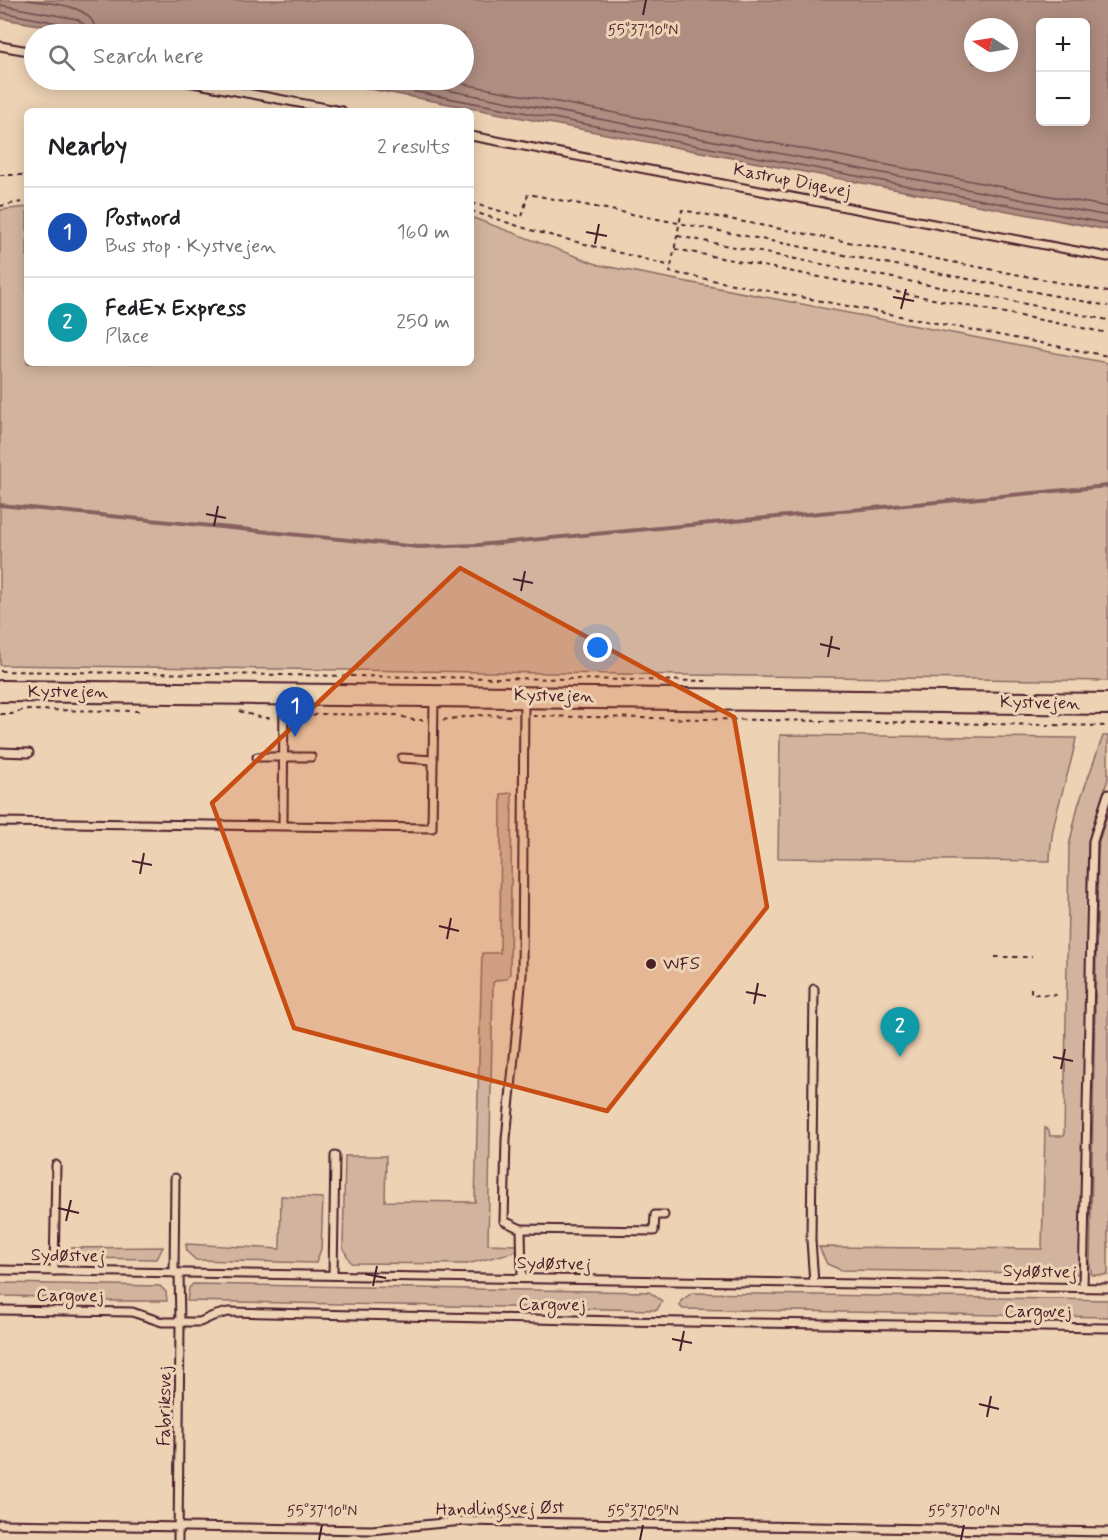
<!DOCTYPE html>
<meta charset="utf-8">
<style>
:root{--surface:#fff;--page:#f2f2f2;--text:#202124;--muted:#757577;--line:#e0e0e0;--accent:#111827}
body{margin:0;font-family:Mynerve,sans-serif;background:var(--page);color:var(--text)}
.controls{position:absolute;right:18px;top:18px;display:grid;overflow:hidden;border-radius:9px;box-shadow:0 3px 15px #0003}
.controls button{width:54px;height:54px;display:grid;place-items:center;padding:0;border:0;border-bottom:2px solid var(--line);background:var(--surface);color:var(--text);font:30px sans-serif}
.compass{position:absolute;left:964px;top:18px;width:54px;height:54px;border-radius:50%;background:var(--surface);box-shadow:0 3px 15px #0003;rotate:282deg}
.you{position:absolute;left:598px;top:648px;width:21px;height:21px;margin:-15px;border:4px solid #fff;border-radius:50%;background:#1a73e8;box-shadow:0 0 0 9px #1a73e833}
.badge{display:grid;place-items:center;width:39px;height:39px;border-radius:50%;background:var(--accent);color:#fff;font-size:20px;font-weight:700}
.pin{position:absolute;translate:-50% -50px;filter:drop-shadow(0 2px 3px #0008)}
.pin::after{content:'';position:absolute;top:32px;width:21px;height:18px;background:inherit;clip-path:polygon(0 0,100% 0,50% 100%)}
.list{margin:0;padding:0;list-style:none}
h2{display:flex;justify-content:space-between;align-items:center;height:78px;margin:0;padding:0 24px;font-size:26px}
h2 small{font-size:20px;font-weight:400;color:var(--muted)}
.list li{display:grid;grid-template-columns:39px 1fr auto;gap:18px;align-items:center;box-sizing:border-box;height:90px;padding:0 24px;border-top:2px solid var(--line)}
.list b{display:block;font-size:22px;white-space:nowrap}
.list p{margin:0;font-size:20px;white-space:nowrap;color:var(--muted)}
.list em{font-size:20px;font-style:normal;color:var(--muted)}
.icon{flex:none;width:33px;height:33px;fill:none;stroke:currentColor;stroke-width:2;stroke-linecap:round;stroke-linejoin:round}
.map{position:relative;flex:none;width:1108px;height:1540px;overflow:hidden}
.search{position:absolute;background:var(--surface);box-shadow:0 3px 15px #0003;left:24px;top:24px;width:450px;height:66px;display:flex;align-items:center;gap:15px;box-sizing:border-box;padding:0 21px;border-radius:33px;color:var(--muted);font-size:22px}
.panel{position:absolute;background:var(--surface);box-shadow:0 3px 15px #0003;left:24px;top:108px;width:450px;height:258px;border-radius:9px}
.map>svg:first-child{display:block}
</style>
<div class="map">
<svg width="1108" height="1540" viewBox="0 0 1108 1540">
<rect width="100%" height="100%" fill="#edd2b4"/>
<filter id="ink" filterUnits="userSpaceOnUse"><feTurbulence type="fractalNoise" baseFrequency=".0167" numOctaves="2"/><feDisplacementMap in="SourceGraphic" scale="12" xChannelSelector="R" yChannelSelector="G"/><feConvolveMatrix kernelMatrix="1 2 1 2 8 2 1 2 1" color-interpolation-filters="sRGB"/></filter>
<g filter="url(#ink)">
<g fill="#d2b49e" stroke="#8e6a64" stroke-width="1.5">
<polygon points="27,207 27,363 471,363 471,217 599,265 1108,363 1108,681 0,665 0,210"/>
<path d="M780,735L1076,738C1069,779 1050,819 1050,861L778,858Z"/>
<polygon points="1103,736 1108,736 1108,779 1088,842 1082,1269 1077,1274 841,1270 827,1264 819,1247 1042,1249 1045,1128 1049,1131 1050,1136 1064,1136 1069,846 1078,806"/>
<polygon points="512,793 510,974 506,979 497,980 493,983 488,1244 518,1245 518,1251 467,1264 351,1263 343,1248 345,1156 386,1156 385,1201 475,1202 482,953 500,953 501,794"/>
<polygon points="1108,813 1108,1275 1092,1275 1090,1267 1098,858 1099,841"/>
<polygon points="281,1196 323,1198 321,1249 316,1263 196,1260 187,1252 186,1244 280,1249"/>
<polygon points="163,1247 157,1259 77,1258 72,1256 68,1248"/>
<polygon points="0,1283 160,1286 166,1292 167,1301 88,1301 56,1297 0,1296"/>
<polygon points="193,1284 649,1292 662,1301 657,1310 187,1301 189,1288"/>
<polygon points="692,1293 1108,1300 1108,1317 683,1309 680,1306 681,1301"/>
</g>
<path fill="#af8d80" stroke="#87615e" stroke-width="1.5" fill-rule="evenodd" d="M0,0H1108V230L323,80H464V34H88L0,18ZM1040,22H1086V122H1040ZM973,27H1009V63H973Z"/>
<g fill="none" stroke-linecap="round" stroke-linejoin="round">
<g stroke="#724b4d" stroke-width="1.5">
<path d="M27,0C51,4 95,3 96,34"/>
<polyline points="0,5 77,19 85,25 87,34"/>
<polyline points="0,12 74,26 78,29 79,34"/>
<polyline points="354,80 1108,224"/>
<polyline points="394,80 1108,216"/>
<polyline points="442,80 1108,207"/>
</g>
<polyline stroke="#87615e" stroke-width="4" points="0,505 419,547 478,545 1108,486"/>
<defs>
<g id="lane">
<polyline points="0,46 34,52"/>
<polyline points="177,80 342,111"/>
<polyline points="471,136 1108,257"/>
<polyline points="0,752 29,753"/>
<polyline points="257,757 311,757"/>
<polyline points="402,758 433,760"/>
<polyline points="0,822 432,828 434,699"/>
<polyline points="283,825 284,695"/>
<polyline points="521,1229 654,1231 655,1215 664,1215"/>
<polyline points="0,1270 1108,1288"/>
<polyline points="54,1271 56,1165"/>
<polyline points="174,1273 175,1178"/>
<polyline points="333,1275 335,1156"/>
<polyline points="522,1278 521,1229 504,1221 506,1139 522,975 524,699"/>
<polyline points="814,1283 811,1240 814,989"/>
<polyline points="1083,1287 1093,841 1108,794"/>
<polyline points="0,1310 132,1312 162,1322 200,1322 213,1316 228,1312 618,1321 1108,1328"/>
<polyline points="0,1524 372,1530 463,1521 1108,1532"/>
<polyline points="178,1540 180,1322 179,1273"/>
</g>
<polyline id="secondary" points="0,691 1108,704"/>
</defs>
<use href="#lane" stroke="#4a1f2b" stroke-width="11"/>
<use href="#secondary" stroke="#4a1f2b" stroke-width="24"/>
<g stroke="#4a1f2b" stroke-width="2" stroke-dasharray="4.5 4.5" stroke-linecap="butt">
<polyline points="0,175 27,175"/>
<polyline points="471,203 522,217 528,194 1108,306"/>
<polyline points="0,206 27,201"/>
<polyline points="471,211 534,231 671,266"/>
<polyline points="678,236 1108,320"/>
<polyline points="675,249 1108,333"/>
<polyline points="1108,292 682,210 670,272 1108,356"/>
<polyline points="0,671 709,681"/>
<polyline points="239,711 262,718 274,718"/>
<polyline points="0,714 12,714 23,710 143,711"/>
<polyline points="533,716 1108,726"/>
<polyline points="295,719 308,718 318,714 397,715 413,720 423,720"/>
<polyline points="443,720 478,715 515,716"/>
<polyline points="995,957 1032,957"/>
<polyline points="1031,988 1031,994 1059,995"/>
</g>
<use href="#lane" stroke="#edd2b4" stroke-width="7"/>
<use href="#secondary" stroke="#edd2b4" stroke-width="20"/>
</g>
</g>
<path fill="#c84d12" fill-opacity="0.2" stroke="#c84d12" stroke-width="4.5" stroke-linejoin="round" d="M460,568L734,717L767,907L607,1111L294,1028L212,803Z"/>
<path fill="none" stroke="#4a1f2b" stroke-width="2" d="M643,15L646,0M586,232L607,236M595,244L599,224M893,297L914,301M901,309L906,289M206,514L226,518M214,526L218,506M513,579L533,583M521,591L525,571M820,644L840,649M828,657L832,636M132,861L152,865M140,874L144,853M439,926L459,931M447,939L451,918M746,992L766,996M754,1004L758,983M1053,1057L1073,1061M1061,1069L1065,1049M58,1208L79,1213M66,1221L71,1200M365,1274L386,1278M373,1286L377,1266M672,1339L692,1343M680,1351L684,1331M979,1404L999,1409M987,1417L991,1396M319,1540L322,1525M640,1540L643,1525M961,1540L964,1525"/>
<circle fill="#4a1f2b" stroke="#edd2b4" stroke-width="2" cx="651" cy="964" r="6"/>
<g text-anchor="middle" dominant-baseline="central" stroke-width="6" stroke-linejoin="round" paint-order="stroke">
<g font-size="18" fill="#4a1f2b" stroke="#edd2b4">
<text transform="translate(792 181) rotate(11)">Kastrup Digevej</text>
<text x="68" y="692">Kystvejen</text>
<text transform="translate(554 696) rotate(1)">Kystvejen</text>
<text transform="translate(1040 703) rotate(1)">Kystvejen</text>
<text transform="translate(68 1256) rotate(1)">Sydøstvej</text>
<text transform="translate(554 1264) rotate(1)">Sydøstvej</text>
<text transform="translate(1040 1272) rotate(1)">Sydøstvej</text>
<text transform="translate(70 1296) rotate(1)">Cargovej</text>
<text transform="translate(552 1305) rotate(1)">Cargovej</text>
<text x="1038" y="1312">Cargovej</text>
<text transform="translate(165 1406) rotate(-89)">Fabriksvej</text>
<text transform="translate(500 1509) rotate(-1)">Handlingsvej Øst</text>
</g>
<g font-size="18" fill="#4a1f2b" stroke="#edd2b4" text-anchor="start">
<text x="663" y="964">WFS</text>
</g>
</g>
<g font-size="15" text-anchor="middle" fill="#4a1f2b" stroke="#edd2b4" stroke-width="6" stroke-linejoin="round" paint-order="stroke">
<text x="643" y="35">55°37'10"N</text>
<text x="322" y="1516">55°37'10"N</text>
<text x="643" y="1516">55°37'05"N</text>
<text x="964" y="1516">55°37'00"N</text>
</g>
</svg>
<div class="controls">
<button>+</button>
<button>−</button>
</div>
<svg class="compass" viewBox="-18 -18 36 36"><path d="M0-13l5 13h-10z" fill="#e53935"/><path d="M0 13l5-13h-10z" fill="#757577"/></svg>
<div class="you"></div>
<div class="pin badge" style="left:295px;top:737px;background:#1a4fb4">1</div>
<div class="pin badge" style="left:900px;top:1057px;background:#0f9aa8">2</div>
<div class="search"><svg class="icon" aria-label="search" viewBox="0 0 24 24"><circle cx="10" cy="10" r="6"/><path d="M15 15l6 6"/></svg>Search here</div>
<section class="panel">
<h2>Nearby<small>2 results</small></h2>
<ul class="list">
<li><span class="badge" style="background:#1a4fb4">1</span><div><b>Postnord</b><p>Bus stop · Kystvejen</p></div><em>160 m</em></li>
<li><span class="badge" style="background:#0f9aa8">2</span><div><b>FedEx Express</b><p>Place</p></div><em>250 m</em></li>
</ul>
</section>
</div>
